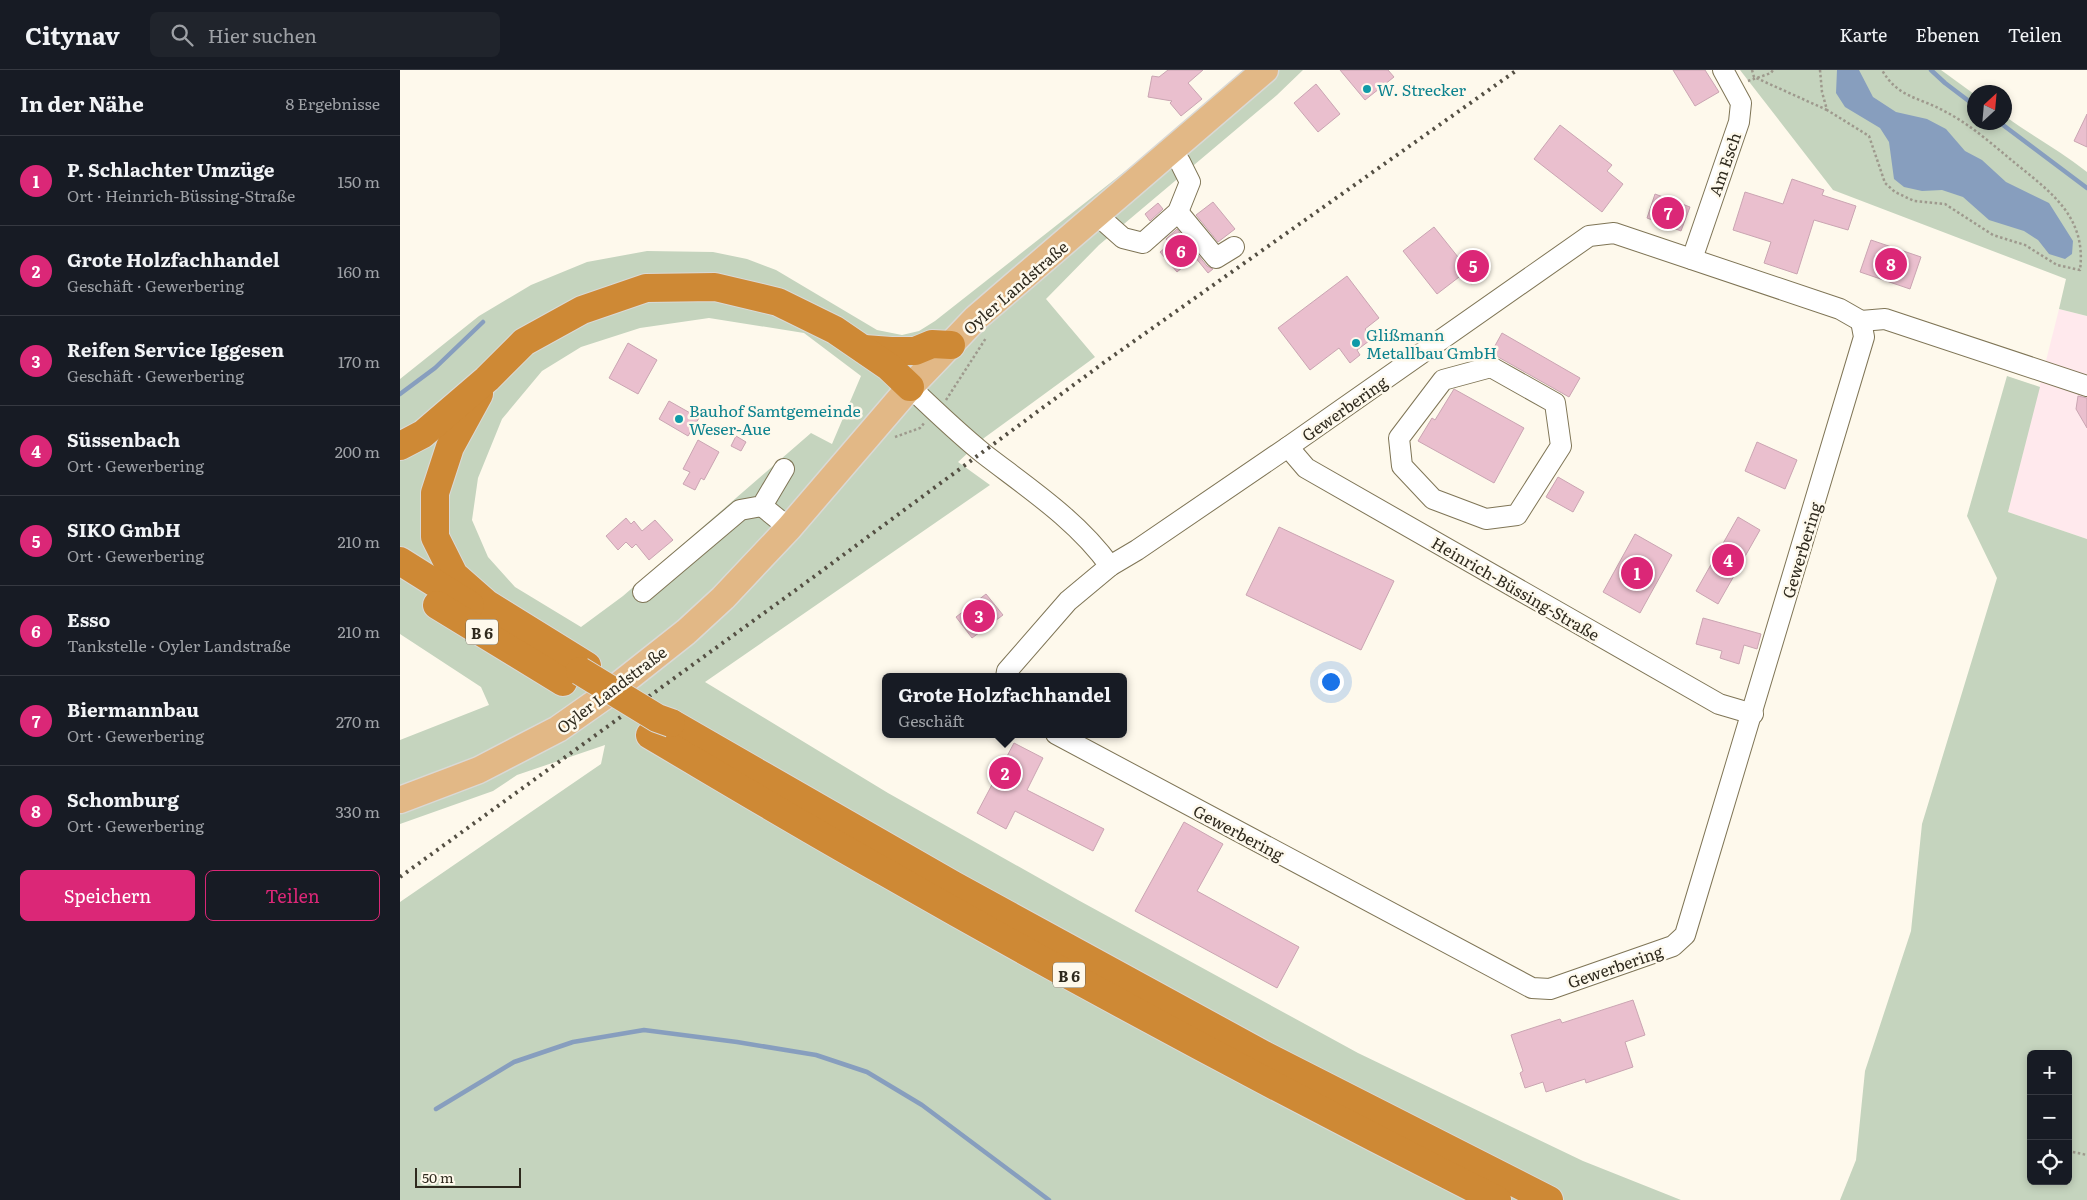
<!DOCTYPE html>
<html lang="de">
<meta charset="utf-8">
<style>
:root{--surface:#171b24;--page:#20242c;--text:#f1f3f6;--muted:#9ea1a6;--line:#363941;--accent:#db2777}
body{margin:0;font-family:Literata,serif;background:var(--page);color:var(--text)}
.controls{position:absolute;right:15px;bottom:15px;display:grid;overflow:hidden;border-radius:8px;box-shadow:0 2px 8px #0003}
.controls button{width:45px;height:45px;display:grid;place-items:center;padding:0;border:0;border-bottom:1px solid var(--line);background:var(--surface);color:var(--text);font:25px sans-serif}
.compass{position:absolute;left:1567px;top:15px;width:45px;height:45px;border-radius:50%;background:var(--surface);box-shadow:0 2px 8px #0003;rotate:26deg}
.scale{position:absolute;left:15px;bottom:12px;width:106px;box-sizing:border-box;padding-left:5px;border:2px solid #2f2a1e;border-top:0;font-size:14px;line-height:18px;white-space:nowrap;color:#2f2a1e;-webkit-text-stroke:4px #fef9ec;paint-order:stroke}
.you{position:absolute;left:930px;top:611px;width:18px;height:18px;margin:-12px;border:4px solid #fff;border-radius:50%;background:#1a73e8;box-shadow:0 0 0 8px #1a73e833}
.badge{display:grid;place-items:center;width:32px;height:32px;border-radius:50%;background:var(--accent);color:#fff;font-size:16px;font-weight:700}
.pin{position:absolute;translate:-50% -50%;border:2px solid #fff;box-shadow:0 1px 5px #0006}
.popup{position:absolute;left:482px;top:603px;width:245px;height:65px;box-sizing:border-box;display:grid;place-content:center;border-radius:8px;background:var(--surface);filter:drop-shadow(0 1px 4px #0005);font-size:16px;white-space:nowrap;color:var(--muted)}
.popup b{font-size:19px;color:var(--text)}
.popup::after{content:'';position:absolute;left:50%;top:100%;margin-left:-10px;border:10px solid transparent;border-top-color:var(--surface)}
.list{margin:0;padding:0;list-style:none}
h2{display:flex;justify-content:space-between;align-items:center;height:65px;margin:0;padding:0 20px;font-size:21px}
h2 small{font-size:16px;font-weight:400;color:var(--muted)}
.list li{display:grid;grid-template-columns:32px 1fr auto;gap:15px;align-items:center;box-sizing:border-box;height:90px;padding:0 20px;border-top:1px solid var(--line)}
.list b{display:block;font-size:19px;white-space:nowrap}
.list p{margin:0;font-size:16px;white-space:nowrap;color:var(--muted)}
.list em{font-size:16px;font-style:normal;color:var(--muted)}
.actions{display:flex;gap:10px;padding:15px 20px}
.actions a{flex:1;padding:11px 0;border:1px solid var(--accent);border-radius:8px;text-align:center;font-size:18px;color:var(--accent)}
.actions .main{background:var(--accent);color:#fff}
.icon{flex:none;width:28px;height:28px;fill:none;stroke:currentColor;stroke-width:2;stroke-linecap:round;stroke-linejoin:round}
.map{position:relative;flex:none;width:1687px;height:1130px;overflow:hidden}
header{display:flex;align-items:center;gap:30px;box-sizing:border-box;height:70px;padding:0 25px;background:var(--surface);border-bottom:1px solid var(--line)}
header strong{font-size:24px}
nav{display:flex;gap:28px;margin-inline-start:auto;font-size:18px}
.search{width:350px;height:45px;background:var(--page);display:flex;align-items:center;gap:12px;box-sizing:border-box;padding:0 18px;border-radius:8px;color:var(--muted);font-size:19px}
main{display:flex}
aside{flex:1;background:var(--surface)}
.map>svg:first-child{display:block}
</style>
<header>
<strong>Citynav</strong>
<div class="search"><svg class="icon" aria-label="search" viewBox="0 0 24 24"><circle cx="10" cy="10" r="6"/><path d="M15 15l6 6"/></svg>Hier suchen</div>
<nav><a>Karte</a><a>Ebenen</a><a>Teilen</a></nav>
</header>
<main>
<aside>
<h2>In der Nähe<small>8 Ergebnisse</small></h2>
<ul class="list">
<li><span class="badge">1</span><div><b>P. Schlachter Umzüge</b><p>Ort · Heinrich-Büssing-Straße</p></div><em>150 m</em></li>
<li><span class="badge">2</span><div><b>Grote Holzfachhandel</b><p>Geschäft · Gewerbering</p></div><em>160 m</em></li>
<li><span class="badge">3</span><div><b>Reifen Service Iggesen</b><p>Geschäft · Gewerbering</p></div><em>170 m</em></li>
<li><span class="badge">4</span><div><b>Süssenbach</b><p>Ort · Gewerbering</p></div><em>200 m</em></li>
<li><span class="badge">5</span><div><b>SIKO GmbH</b><p>Ort · Gewerbering</p></div><em>210 m</em></li>
<li><span class="badge">6</span><div><b>Esso</b><p>Tankstelle · Oyler Landstraße</p></div><em>210 m</em></li>
<li><span class="badge">7</span><div><b>Biermannbau</b><p>Ort · Gewerbering</p></div><em>270 m</em></li>
<li><span class="badge">8</span><div><b>Schomburg</b><p>Ort · Gewerbering</p></div><em>330 m</em></li>
</ul>
<div class="actions"><a class="main">Speichern</a><a>Teilen</a></div>
</aside>
<div class="map">
<svg width="1687" height="1130" viewBox="0 0 1687 1130">
<rect width="100%" height="100%" fill="#fef9ec"/>
<polygon fill="#ffe9ed" points="1659,239 1687,246 1687,469 1608,442"/>
<g fill="#c5d4be" fill-rule="evenodd">
<path d="M845,0H903L877,25L699,175L646,229L695,287L584,368L558,392L590,415L305,612L488,723L678,830L958,983L1183,1091L1281,1130H0V832L201,694L205,675L117,705L93,721L0,754V670L89,635L81,617L0,564V309L79,246L131,215L187,192L247,181L313,182L347,189L376,200L477,260L502,265L519,261L535,251L775,62ZM309,248L404,263L461,306L432,374L411,363L223,526L181,557L115,517L88,487L72,450L78,408L102,349L142,301L181,277L240,258Z"/>
<path d="M1340,0H1541L1574,24V52H1604L1605,46C1632,66 1661,81 1687,102V246L1659,239L1666,209L1433,120Z"/>
<path d="M1607,306L1640,317L1608,442L1687,469V1130H1440L1456,1090L1465,1001L1511,861L1522,754L1597,508L1567,446ZM1631,984H1668V1111H1631Z"/>
</g>
<polygon fill="#879ebe" points="1437,0 1459,0 1473,27 1496,42 1527,49 1546,59 1565,81 1582,90 1606,112 1649,133 1673,171 1672,184 1665,189 1649,184 1638,170 1624,161 1589,150 1563,127 1542,120 1522,121 1504,117 1494,109 1489,72 1480,58 1445,37 1436,23"/>
<g fill="none" stroke-linecap="round" stroke-linejoin="round">
<g stroke="#879ebe" stroke-width="4.5">
<polyline points="1531,0 1545,13 1574,35"/>
<polyline points="1599,52 1687,118"/>
<polyline points="0,324 35,298 83,252"/>
<polyline points="36,1039 114,992 173,972 244,960 337,972 416,985 467,1002 522,1035 649,1130"/>
</g>
</g>
<g fill="#eabfce" stroke="#caa5b2">
<polygon points="768,0 803,0 788,13 802,29 781,46 770,33 772,31 748,27 752,6 759,7"/>
<polygon points="940,0 988,0 994,7 965,30"/>
<polygon points="1273,0 1305,0 1319,22 1295,36"/>
<polygon points="916,14 940,44 918,62 894,33"/>
<polygon points="1687,44 1687,77 1674,71"/>
<polygon points="1160,55 1212,95 1207,101 1223,114 1202,142 1134,89"/>
<polygon points="1392,109 1424,120 1422,125 1456,136 1448,160 1414,150 1397,204 1364,193 1371,172 1333,160 1345,122 1383,134"/>
<polygon points="1255,124 1290,137 1281,161 1247,148"/>
<polygon points="813,132 835,159 818,172 796,145"/>
<polygon points="758,133 763,139 750,151 745,144"/>
<polygon points="1034,157 1062,192 1072,184 1086,202 1071,214 1063,204 1037,224 1003,181"/>
<polygon points="777,159 807,196 813,199 808,203 795,187 777,202 760,182 770,174 766,169"/>
<polygon points="1471,170 1521,187 1510,219 1460,202"/>
<polygon points="947,206 979,248 965,259 973,268 957,280 960,285 950,293 939,278 910,300 878,258"/>
<polygon points="1102,263 1180,308 1169,327 1091,283"/>
<polygon points="228,273 257,290 238,324 209,308"/>
<polygon points="1054,319 1124,358 1094,413 1018,371 1032,348 1035,350"/>
<polygon points="1678,326 1687,328 1687,358 1676,339"/>
<polygon points="269,331 299,348 288,366 259,349"/>
<polygon points="336,366 346,372 341,381 331,376"/>
<polygon points="298,370 319,382 304,410 301,408 295,420 283,414 290,402 283,399"/>
<polygon points="1357,372 1397,390 1385,419 1345,401"/>
<polygon points="1158,407 1184,422 1173,442 1146,427"/>
<polygon points="1338,447 1360,460 1318,534 1296,521"/>
<polygon points="226,448 231,454 234,451 242,461 255,450 273,470 249,490 236,474 232,478 226,472 218,480 206,466"/>
<polygon points="879,457 994,511 961,580 846,525"/>
<polygon points="1235,464 1272,485 1240,543 1203,522"/>
<polygon points="586,524 603,545 572,568 556,547"/>
<polygon points="1303,548 1361,564 1357,579 1344,575 1339,594 1320,588 1322,581 1296,574"/>
<polygon points="614,673 643,688 627,720 704,759 693,781 615,741 606,759 577,743"/>
<polygon points="784,752 823,774 797,821 899,877 877,918 735,841"/>
<polygon points="1233,930 1245,965 1225,972 1233,997 1186,1013 1185,1009 1146,1022 1143,1012 1125,1018 1120,1003 1123,1001 1111,965 1160,949 1162,953"/>
</g>
<g fill="none" stroke-linecap="round" stroke-linejoin="round">
<defs>
<g id="minor">
<polyline points="778,142 816,188 834,177"/>
<polyline points="696,144 723,168 743,173 778,142 790,112 780,92 772,80"/>
<polyline points="1292,189 1339,52 1341,33 1323,0"/>
<polyline points="1461,251 1485,249 1687,316"/>
<polygon points="1091,297 1155,333 1161,376 1117,445 1086,449 1033,429 1002,396 999,368 1043,310"/>
<path d="M510,317C534,340 558,363 584,384C628,418 677,450 710,496"/>
<polyline points="888,377 906,398 1319,634 1353,644"/>
<polyline points="362,436 389,458"/>
<polyline points="243,522 340,440 362,436 384,399"/>
<polyline points="606,607 607,601 668,531 710,496 737,480 888,377 1189,166 1214,163 1440,239 1461,251"/>
<polyline points="656,664 1132,918 1150,919 1273,876 1285,865 1464,267 1461,251"/>
</g>
<polyline id="major" points="0,730 79,700 158,659 205,626 286,562 323,528 389,458 510,317 576,248 865,0"/>
<g id="highway">
<polyline points="464,279 491,281 515,281 532,274 551,275"/>
<polyline points="79,324 50,377 35,423 35,467 54,505 87,534 187,596"/>
<polyline points="0,376 23,364 87,309 124,272 182,240 246,218 315,217 378,232 435,260 489,297 510,317"/>
<polyline points="0,491 70,535"/>
<polyline points="37,535 163,612"/>
<polyline points="271,653 553,815 864,985 1149,1130"/>
<path d="M250,665C328,711 406,758 485,802C686,917 890,1026 1097,1130"/>
</g>
</defs>
<use href="#minor" stroke="#7f7556" stroke-width="22"/>
<use href="#major" stroke="#dad9d6" stroke-width="29"/>
<use href="#highway" stroke="#dad9d6" stroke-width="30"/>
<g stroke="#9e998d" stroke-width="2.5" stroke-dasharray="2.5 2.5" stroke-linecap="butt">
<polyline points="1352,0 1354,7 1427,40"/>
<path d="M1420,0L1422,22L1427,40L1469,66L1485,113L1495,122L1514,131L1545,134L1593,165L1625,175L1657,195L1680,200C1687,146 1649,121 1615,93C1593,75 1570,54 1544,41C1519,27 1498,28 1482,0"/>
<polyline points="1348,11 1371,3 1373,0"/>
<polyline points="546,330 586,268"/>
<polyline points="495,367 520,358 525,352"/>
<polyline points="1668,1081 1687,1085"/>
</g>
<use href="#minor" stroke="#fff" stroke-width="20"/>
<use href="#major" stroke="#e2b886" stroke-width="26"/>
<use href="#highway" stroke="#ce8935" stroke-width="28"/>
<polyline stroke="#544f43" stroke-width="4" stroke-dasharray="2.5 5" stroke-linecap="butt" points="0,807 404,514 706,291 1117,0"/>
<defs>
<polyline id="highway-bridge" points="180,601 257,648 271,653"/>
</defs>
<use href="#highway-bridge" stroke="#dad9d6" stroke-width="30" stroke-linecap="butt"/>
<use href="#highway-bridge" stroke="#ce8935" stroke-width="28"/>
</g>
<g fill="#0f9aa8" stroke="#fef9ec" stroke-width="2">
<circle cx="967" cy="19" r="5"/>
<circle cx="956" cy="273" r="5"/>
<circle cx="279" cy="349" r="5"/>
</g>
<g text-anchor="middle" dominant-baseline="central" stroke-width="5" stroke-linejoin="round" paint-order="stroke">
<g fill="#fef9ec" stroke="#6d685c" stroke-width="1">
<rect x="66" y="549.5" width="32" height="25" rx="4"/>
<rect x="653" y="892.5" width="32" height="25" rx="4"/>
</g>
<g font-size="15" font-weight="bold" fill="#2f2a1e">
<text x="82" y="562">B 6</text>
<text x="669" y="905">B 6</text>
</g>
<g font-size="16" fill="#0d838f" stroke="#fef9ec" text-anchor="start">
<text x="977" y="19">W. Strecker</text>
<text x="966" y="264">Glißmann<tspan x="966" dy="18">Metallbau GmbH</tspan></text>
<text x="289" y="340">Bauhof Samtgemeinde<tspan x="289" dy="18">Weser-Aue</tspan></text>
</g>
<g font-size="16" fill="#2f2a1e" stroke="#fef9ec">
<text transform="translate(1324 94) rotate(-71)">Am Esch</text>
<text transform="translate(615 217) rotate(-41)">Oyler Landstraße</text>
<text transform="translate(944 338) rotate(-35)">Gewerbering</text>
<text transform="translate(1401 480) rotate(-73)">Gewerbering</text>
<text transform="translate(1116 518) rotate(30)">Heinrich-Büssing-Straße</text>
<text transform="translate(211 619) rotate(-37)">Oyler Landstraße</text>
<text transform="translate(839 762) rotate(28)">Gewerbering</text>
<text transform="translate(1215 896) rotate(-19)">Gewerbering</text>
</g>
</g>
</svg>
<div class="controls">
<button>+</button>
<button>−</button>
<button><svg class="icon" aria-label="locate" viewBox="0 0 24 24"><circle cx="12" cy="12" r="6"/><path d="M12 2v4M12 18v4M2 12h4M18 12h4"/></svg></button>
</div>
<svg class="compass" viewBox="-18 -18 36 36"><path d="M0-13l5 13h-10z" fill="#e53935"/><path d="M0 13l5-13h-10z" fill="#9ea1a6"/></svg>
<div class="scale">50 m</div>
<div class="you"></div>
<div class="pin badge" style="left:1237px;top:503px">1</div>
<div class="pin badge" style="left:605px;top:703px">2</div>
<div class="popup"><b>Grote Holzfachhandel</b>Geschäft</div>
<div class="pin badge" style="left:579px;top:546px">3</div>
<div class="pin badge" style="left:1328px;top:490px">4</div>
<div class="pin badge" style="left:1073px;top:196px">5</div>
<div class="pin badge" style="left:781px;top:181px">6</div>
<div class="pin badge" style="left:1268px;top:143px">7</div>
<div class="pin badge" style="left:1491px;top:194px">8</div>
</div>
</main>
